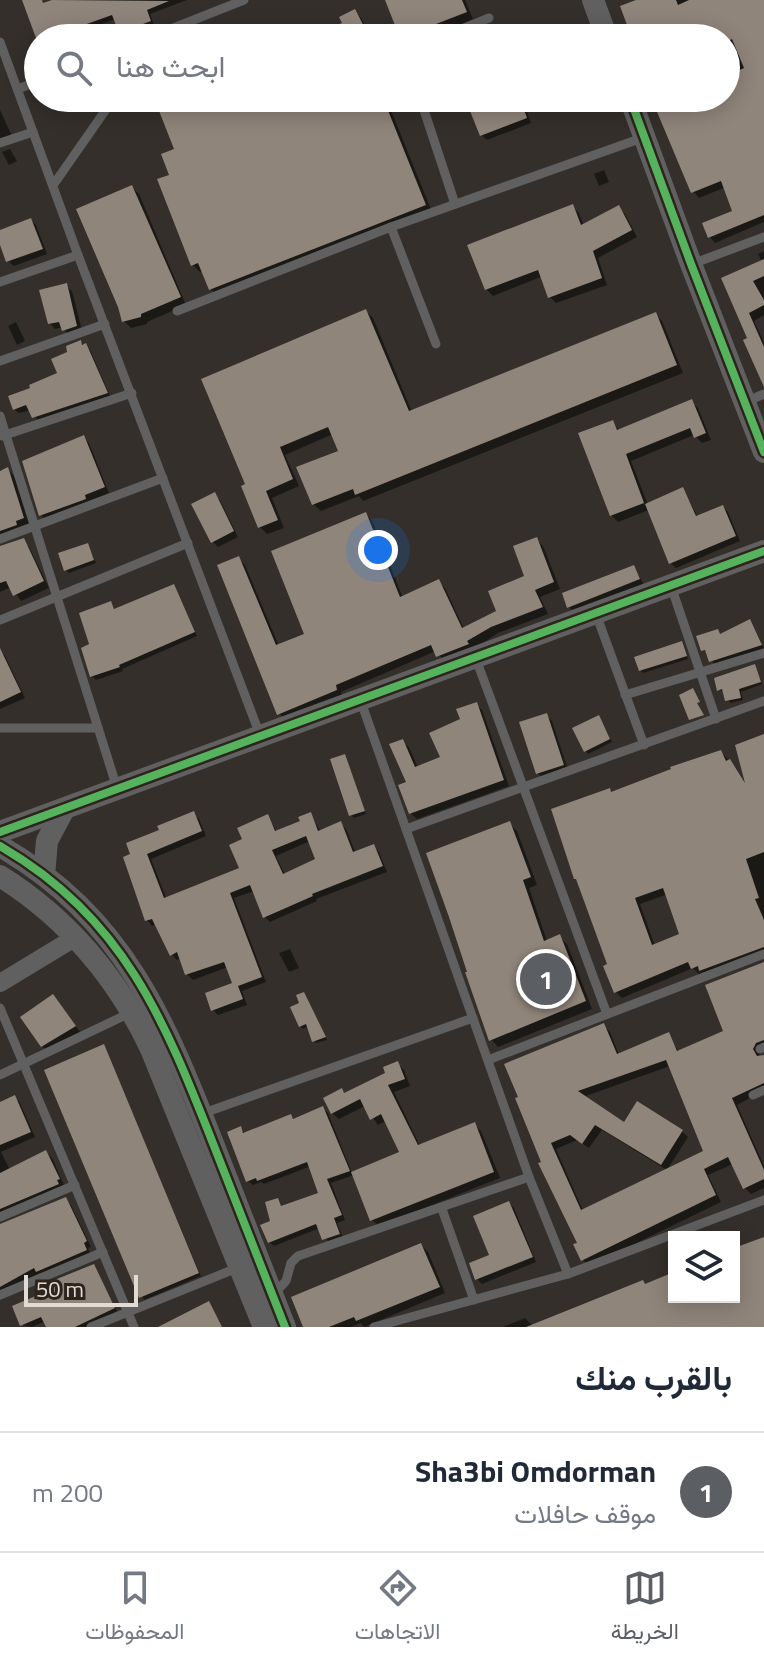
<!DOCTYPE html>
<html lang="ar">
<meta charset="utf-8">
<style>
:root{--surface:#fff;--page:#f2f2f3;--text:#1f2937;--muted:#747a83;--line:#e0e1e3;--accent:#5b5e63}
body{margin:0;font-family:"Titillium Web",Vazirmatn,sans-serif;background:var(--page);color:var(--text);direction:rtl}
.controls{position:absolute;right:24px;bottom:24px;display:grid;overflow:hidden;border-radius:0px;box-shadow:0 4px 20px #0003}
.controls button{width:72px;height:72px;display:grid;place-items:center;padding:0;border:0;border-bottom:2px solid var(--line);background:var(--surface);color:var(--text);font:40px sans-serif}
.scale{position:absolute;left:24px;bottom:20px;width:114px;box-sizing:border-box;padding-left:8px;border:4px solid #e1dad5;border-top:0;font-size:22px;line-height:28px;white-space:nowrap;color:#e1dad5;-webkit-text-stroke:6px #2e241d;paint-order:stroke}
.you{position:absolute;left:378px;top:550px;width:28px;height:28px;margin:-20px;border:6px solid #fff;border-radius:50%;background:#1a73e8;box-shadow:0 0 0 12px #1a73e833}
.badge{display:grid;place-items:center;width:52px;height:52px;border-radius:50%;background:var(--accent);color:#fff;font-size:26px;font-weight:700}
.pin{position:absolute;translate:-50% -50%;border:4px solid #fff;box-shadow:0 2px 8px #0006}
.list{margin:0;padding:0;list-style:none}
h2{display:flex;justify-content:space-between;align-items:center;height:104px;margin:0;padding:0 32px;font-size:34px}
h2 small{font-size:26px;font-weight:400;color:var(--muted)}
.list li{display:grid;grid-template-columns:52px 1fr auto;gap:24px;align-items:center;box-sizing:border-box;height:120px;padding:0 32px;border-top:2px solid var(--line)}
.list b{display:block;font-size:30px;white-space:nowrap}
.list p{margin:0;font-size:26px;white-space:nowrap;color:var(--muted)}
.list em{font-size:26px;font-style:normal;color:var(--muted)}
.icon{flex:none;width:44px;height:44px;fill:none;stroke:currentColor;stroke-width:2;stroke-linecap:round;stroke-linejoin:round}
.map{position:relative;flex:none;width:764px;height:1327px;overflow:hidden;direction:ltr}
.search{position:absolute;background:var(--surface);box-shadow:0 4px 20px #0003;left:24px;right:24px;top:24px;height:88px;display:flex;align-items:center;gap:20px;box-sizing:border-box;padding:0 28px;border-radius:44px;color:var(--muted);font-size:30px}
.sheet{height:224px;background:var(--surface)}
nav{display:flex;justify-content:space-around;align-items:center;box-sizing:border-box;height:112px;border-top:2px solid var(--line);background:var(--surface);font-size:22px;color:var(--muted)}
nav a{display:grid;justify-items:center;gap:4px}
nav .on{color:var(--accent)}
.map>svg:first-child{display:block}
</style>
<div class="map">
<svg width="764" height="1327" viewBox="0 0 764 1327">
<rect width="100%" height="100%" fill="#342f2a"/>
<g fill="#0007" fill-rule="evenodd">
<polygon points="52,0 187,0 150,14 154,25 125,36 116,19 87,29 88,33 76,38 65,36"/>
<polygon points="387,0 465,0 473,19 428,38 403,38"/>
<polygon points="641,0 764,0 764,222 715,243 709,236 735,212 726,187 699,198 693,191 656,98 726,98 726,38 697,38 708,19 652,38 631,38"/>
<polygon points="354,11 361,18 372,38 309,38 344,24"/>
<polygon points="272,26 281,38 254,38 252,33"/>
<polygon points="156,98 386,98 432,212 218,296 211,289 204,270 200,272 193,265 172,176 176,150"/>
<polygon points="493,98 522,98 531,123 487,140 481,135"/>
<polygon points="0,110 12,136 0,141"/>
<polygon points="10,149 17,161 9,165 2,152"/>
<polygon points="604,170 609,182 599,186 594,174"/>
<polygon points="132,187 139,194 186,305 147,322 147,324 131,328 124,321"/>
<polygon points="572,206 579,213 584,226 618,208 625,214 637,237 598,258 607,285 556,303 550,297 543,276 493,296 486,289"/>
<polygon points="31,220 36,225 47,254 14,266 8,261 0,232"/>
<polygon points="764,251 764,315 754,321 764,342 764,382 750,339 724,279 762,262 758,254"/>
<polygon points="66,286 72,291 82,331 69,336 63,327 55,329 50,323"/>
<polygon points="366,311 373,318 412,412 655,314 662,321 683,373 363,501 359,496 321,511 313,504 340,452 333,434 285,455 299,486 272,498 284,528 267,534 260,527 244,487"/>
<polygon points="16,322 25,341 17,345 8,326"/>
<polygon points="81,343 90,350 111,398 39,422 31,410 19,413 14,409 33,390 59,374 69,353"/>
<polygon points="692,402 698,408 711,440 702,443 694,435 631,461 648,505 683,489 698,517 723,507 728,512 740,541 676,568 671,563 649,510 618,522 611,515 612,422 620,431"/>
<polygon points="83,437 89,443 109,493 89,501 90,504 46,520 41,515"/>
<polygon points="0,469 2,472 8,470 14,476 29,524 0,542"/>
<polygon points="214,495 220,500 238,537 218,547 213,542"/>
<polygon points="365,514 372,521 403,598 439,582 445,588 464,629 499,612 527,577 536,539 543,546 560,589 540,597 548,614 498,633 465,655 445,662 436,651 341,692 343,697 285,720 279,713 238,558 245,565 279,646 307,635"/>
<polygon points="23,540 29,547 49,588 21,601 11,587 0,592 0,548"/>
<polygon points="88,545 96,563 69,573 66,570"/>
<polygon points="634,567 644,585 574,612 569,607"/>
<polygon points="174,586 197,636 122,669 123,671 96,680 92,676 92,645 111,603 116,611"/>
<polygon points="752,624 764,648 714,664 708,653 703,650 721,635"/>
<polygon points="681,643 688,659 643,673 640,670"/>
<polygon points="0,651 5,656 25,698 0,709"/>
<polygon points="754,666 762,684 741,692 743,700 730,703 725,692 719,690"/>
<polygon points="476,704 482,710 509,786 417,819 410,813 402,741 409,747 418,768 443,758 463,720"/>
<polygon points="547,716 552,721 568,770 543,779 538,773"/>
<polygon points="601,721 612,742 588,754 585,750"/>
<path d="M764,736V954L707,976L704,972L699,974L693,968L622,998L616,992L609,965L612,794L721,752L736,768L746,784ZM668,894L681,935L655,946L640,904Z"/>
<polygon points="345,756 366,814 354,818 351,815"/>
<path d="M193,814L199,819L206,836L151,859L167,900L241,869L245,840L268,817L277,832L302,822L310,814L321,832L341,824L346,829L356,854L374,847L379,852L387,872L316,899L317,901L270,922L265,917L254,891L234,898L266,982L242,991L247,1005L218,1015L213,1010L234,984L228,967L193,980L187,974L181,958L177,960L172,955L157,924L152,926L147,920L130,877L161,831ZM310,841L318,860L285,875L276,856Z"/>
<polygon points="510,824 517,831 537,885 529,888 547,941 559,937 567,944 592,1009 498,1047 491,1039"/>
<polygon points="290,949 299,968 289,972 279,953"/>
<path d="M764,964V1048L757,1058H764V1090L737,1105L764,1166V1188L751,1194L745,1188L733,1164L708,1175L721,1202L589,1266L583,1260L580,1244L518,1100L604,1026L610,1032L619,1055L668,1034L679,1052L726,1032ZM670,1066L705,1152L583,1211L556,1149L577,1140L589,1148L602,1130L667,1170L688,1137L682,1131L624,1124L583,1097Z"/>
<polygon points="306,997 327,1040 316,1043 309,1026 303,1029 300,1026 301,1004"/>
<polygon points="58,1002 80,1032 47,1051 42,1046"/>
<polygon points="103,1047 201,1276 144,1300 46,1071"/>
<polygon points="398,1064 404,1070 410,1086 394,1092 420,1146 474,1124 481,1131 500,1178 379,1226 372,1220 354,1175 331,1183 345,1220 337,1223 343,1238 329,1243 320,1228 274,1246 269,1242 277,1200 283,1208 321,1194 311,1166 264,1184 261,1182 253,1185 248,1181 240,1129 246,1134 291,1116 295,1120 323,1109 328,1113 352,1173 402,1153 386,1121 378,1125 365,1106 339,1119 332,1113 346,1095 387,1074"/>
<polygon points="15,1097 20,1103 35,1137 1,1152 10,1170 46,1153 52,1158 64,1185 0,1218 0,1104"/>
<polygon points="65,1200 71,1205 91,1247 88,1248 91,1256 43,1276 40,1273 0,1295 0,1225"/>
<polygon points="509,1203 514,1208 536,1262 482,1284 477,1279 492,1256"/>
<polygon points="764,1239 764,1327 503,1327 525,1318 533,1326 674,1274 674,1297 734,1297 734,1251"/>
<polygon points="421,1245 428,1252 445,1293 364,1327 361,1323 351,1327 305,1327"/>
<polygon points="93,1266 118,1313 87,1327 48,1327 46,1321 32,1327 22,1325 48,1293"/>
</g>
<g fill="#90857b" fill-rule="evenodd">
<polygon points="22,0 42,0 43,3 52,0 169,1 147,10 151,21 119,33 112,15 84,25 86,29 61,38 36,38"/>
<polygon points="385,0 462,0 467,12 400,38"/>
<polygon points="636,0 676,0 678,5 689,0 764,0 764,215 708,238 702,223 732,211 721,181 691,193 655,107 658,106 654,98 726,98 726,76 744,68 732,39 726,42 726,38 674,38 671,30 654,38 644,38 642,34 629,38 624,25 627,25 620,6"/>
<polygon points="355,9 370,38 305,38 342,23 339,17"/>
<polygon points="154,98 383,98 426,205 209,290 198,263 191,266 157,179 169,175 161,154 174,149"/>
<polygon points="488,98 520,98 527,118 480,136 468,106"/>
<polygon points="132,185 181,297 141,314 141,317 122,322 118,307 76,209"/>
<polygon points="573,204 581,225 619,205 632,230 593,251 602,278 548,298 538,270 485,290 467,245"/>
<polygon points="31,218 43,249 6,262 0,245 0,230"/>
<polygon points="764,259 764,276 753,281 764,300 764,305 749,313 764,347 764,387 743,340 747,338 721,278"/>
<polygon points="67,283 77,326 62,331 59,322 48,324 39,290"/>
<polygon points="366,309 409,411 656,312 677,365 355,495 353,489 312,505 296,467 338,451 328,427 280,447 293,479 266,491 278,520 258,528 241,486 245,484 201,379"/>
<polygon points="81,340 82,345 86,343 108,393 32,418 26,405 13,410 8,396 30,388 29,385 57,373 51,359 67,352 66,346"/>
<polygon points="692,399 706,433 694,438 690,428 626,454 644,503 610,516 578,433 613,420 617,430"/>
<polygon points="84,435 105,487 85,495 86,499 39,516 22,461"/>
<polygon points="8,467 24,518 16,521 17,525 0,531 0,471"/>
<polygon points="683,487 696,516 723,505 736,536 669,564 645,504"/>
<polygon points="215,492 234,531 211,543 191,504"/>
<polygon points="366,512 400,597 439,579 462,628 496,611 488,591 524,576 513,546 537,537 554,582 535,590 543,607 491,627 467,641 469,644 436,657 431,645 336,685 337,690 277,715 217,565 239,556 276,645 304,634 271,551"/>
<polygon points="24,538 44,581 13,596 6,581 0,583 0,546"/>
<polygon points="88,543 94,560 64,571 58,553"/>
<polygon points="634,565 640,579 567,608 562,593"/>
<polygon points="174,584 195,632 119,665 120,667 90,677 81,648 89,644 79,613 111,601 114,609"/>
<polygon points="750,619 762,645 709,662 705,650 701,651 696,636 718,629 720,634"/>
<polygon points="682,641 687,656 639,671 634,657"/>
<polygon points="0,648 21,692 0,702"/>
<polygon points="755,664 761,682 739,689 741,698 725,701 722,689 717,691 714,678"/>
<polygon points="693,688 700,702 697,703 704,715 689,720 679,695"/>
<polygon points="477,702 504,780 409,814 398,785 406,782 389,744 403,739 415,767 440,757 429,733 460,719 456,709"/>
<polygon points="547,713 564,765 536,774 519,722"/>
<polygon points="599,715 610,739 584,752 572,728"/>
<path d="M764,734V852L746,859L759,898L755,899L764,920V947L699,971L698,966L691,969L688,962L614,993L603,966L607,964L576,879H574L551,809L610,788L611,792L671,769L670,767L721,750L726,761L730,759L745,783L735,745ZM663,888L679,934L652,945L635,898Z"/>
<polygon points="345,754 365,811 349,816 330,759"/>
<path d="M194,811L202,831L147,854L164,898L239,868L229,845L242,839L237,828L268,814L275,831L300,821L298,817L311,812L318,831L341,821L353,852L374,844L383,866L312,894L313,896L263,918L250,885L230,893L262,977L238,986L243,999L211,1011L205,993L232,983L224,962L185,975L177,952L170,956L152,919L145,921L123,857L130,854L126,843L159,830L157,826ZM306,836L315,859L283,874L272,850Z"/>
<polygon points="510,821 531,877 523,880 544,941 560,934 586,1001 489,1041 465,972 467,972 449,917 426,853"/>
<path d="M764,962V1040L756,1043L753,1049L757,1056L764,1055V1083L732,1098L764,1170V1179L743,1189L728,1157L704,1169L716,1195L581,1261L573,1244L577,1243L538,1163L541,1162L515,1098L518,1097L504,1064L604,1023L617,1054L669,1032L677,1051L723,1031L705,985ZM666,1060L703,1151L581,1210L551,1143L570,1135L582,1144L595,1125L661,1165L683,1130L637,1101L624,1122L578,1091Z"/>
<polygon points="304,992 326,1037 312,1042 306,1024 299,1027 290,1007 299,1003 296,995"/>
<polygon points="53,994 76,1026 41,1047 20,1017"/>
<polygon points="104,1044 199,1273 139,1298 44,1070"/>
<polygon points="398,1061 405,1079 388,1085 418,1145 475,1122 494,1172 370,1221 351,1172 399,1152 381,1114 370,1120 360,1099 331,1114 323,1098 342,1088 344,1093 385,1073 383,1067"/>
<polygon points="15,1095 31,1132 0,1145 0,1102"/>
<polygon points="323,1106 350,1171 327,1179 342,1215 334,1218 340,1234 322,1240 316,1224 268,1243 260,1225 270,1221 265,1202 278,1198 281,1206 318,1193 307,1162 257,1181 256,1178 246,1182 227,1132 241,1126 243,1133 291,1114 293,1119"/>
<polygon points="46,1150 60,1179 57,1180 59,1184 0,1209 0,1173"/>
<polygon points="66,1197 87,1241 84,1243 87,1250 36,1272 34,1268 0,1287 0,1224"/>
<polygon points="509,1201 533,1257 475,1280 469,1263 489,1255 473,1216"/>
<polygon points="764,1237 764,1327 526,1327 643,1280 645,1284 674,1272 674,1297 734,1297 734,1248"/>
<polygon points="421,1243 440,1287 356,1321 354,1317 329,1327 303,1327 291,1297"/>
<polygon points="94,1264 115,1308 75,1327 46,1327 41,1317 20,1326 12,1306 45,1292 42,1285"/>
<polygon points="209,1301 222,1327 158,1327"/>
</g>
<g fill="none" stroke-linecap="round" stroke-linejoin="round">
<g stroke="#606060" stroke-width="9">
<polyline points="148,38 244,0"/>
<polyline points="440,38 489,18"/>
<polyline points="0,42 78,255 260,735"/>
<polyline points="18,89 38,81"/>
<polyline points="420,98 455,204"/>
<polyline points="0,143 33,132"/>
<polyline points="54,184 114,98"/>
<polyline points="391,227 436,344"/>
<polyline points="692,264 764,237"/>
<polyline points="0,282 78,255"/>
<polyline points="177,311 391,227 645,137"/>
<polyline points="0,361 105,324"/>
<polyline points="745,402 764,394"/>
<polyline points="0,416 117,788"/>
<polyline points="2,436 132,393"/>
<polyline points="0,539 163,478"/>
<polyline points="671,586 716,719"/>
<polyline points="596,614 644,745"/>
<polyline points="0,620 188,543"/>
<polyline points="476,659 607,1014"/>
<polyline points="625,695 764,653"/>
<polyline points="360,699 529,1177 568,1274"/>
<polyline points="0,728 98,728"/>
<polyline points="406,829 764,701"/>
<polyline points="0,1008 134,1327"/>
<polyline points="760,1049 764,1047"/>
<polyline points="488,1060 764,954"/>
<polyline points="0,1075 130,1013"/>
<polyline points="753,1095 764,1090"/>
<polyline points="201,1114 473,1018"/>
<polyline points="442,1209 474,1300"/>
<polyline points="0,1217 75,1185"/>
<polyline points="0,1295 103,1252"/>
<polyline points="273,1295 286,1281 291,1263 298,1256 529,1177"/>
<polyline points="91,1327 237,1268"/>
<polyline points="374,1327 568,1274 764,1200"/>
</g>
<polyline stroke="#606060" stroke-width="18" points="0,983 76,937"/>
<g stroke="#606060" stroke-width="22">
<polyline points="593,0 607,38"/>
<polyline points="630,98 691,264 764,452"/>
<polyline points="0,832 764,551"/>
<path d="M0,846C124,918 164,1019 214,1146C238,1206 261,1267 285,1327"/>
<polyline points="44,875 47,841 64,809"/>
<path d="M0,876C66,917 118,978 151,1049L264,1327"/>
</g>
<defs>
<g id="cycleway">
<polyline points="630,98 691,264 764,452"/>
<polyline points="0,832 764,551"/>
<path d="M0,846C124,918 164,1019 214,1146C238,1206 261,1267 285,1327"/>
</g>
</defs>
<use href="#cycleway" stroke="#2e241d" stroke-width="13"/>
<use href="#cycleway" stroke="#56b35d" stroke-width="8"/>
</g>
</svg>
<div class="controls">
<button><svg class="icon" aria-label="layers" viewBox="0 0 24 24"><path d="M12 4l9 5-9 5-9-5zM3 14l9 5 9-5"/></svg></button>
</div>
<div class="scale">50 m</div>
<div class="you"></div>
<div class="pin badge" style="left:546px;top:979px">1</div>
<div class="search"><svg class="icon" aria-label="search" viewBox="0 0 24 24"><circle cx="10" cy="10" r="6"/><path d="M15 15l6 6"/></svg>ابحث هنا</div>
</div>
<section class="sheet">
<h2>بالقرب منك<small></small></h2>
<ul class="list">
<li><span class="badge">1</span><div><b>Sha3bi Omdorman</b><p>موقف حافلات</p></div><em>200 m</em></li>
</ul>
</section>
<nav>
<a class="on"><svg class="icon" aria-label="map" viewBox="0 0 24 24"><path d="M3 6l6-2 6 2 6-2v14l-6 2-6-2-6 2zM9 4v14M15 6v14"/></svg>الخريطة</a>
<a><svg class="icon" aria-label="directions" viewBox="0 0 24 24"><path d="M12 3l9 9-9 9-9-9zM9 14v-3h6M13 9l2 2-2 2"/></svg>الاتجاهات</a>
<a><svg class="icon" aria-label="saved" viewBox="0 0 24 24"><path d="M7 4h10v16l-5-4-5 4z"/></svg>المحفوظات</a>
</nav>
